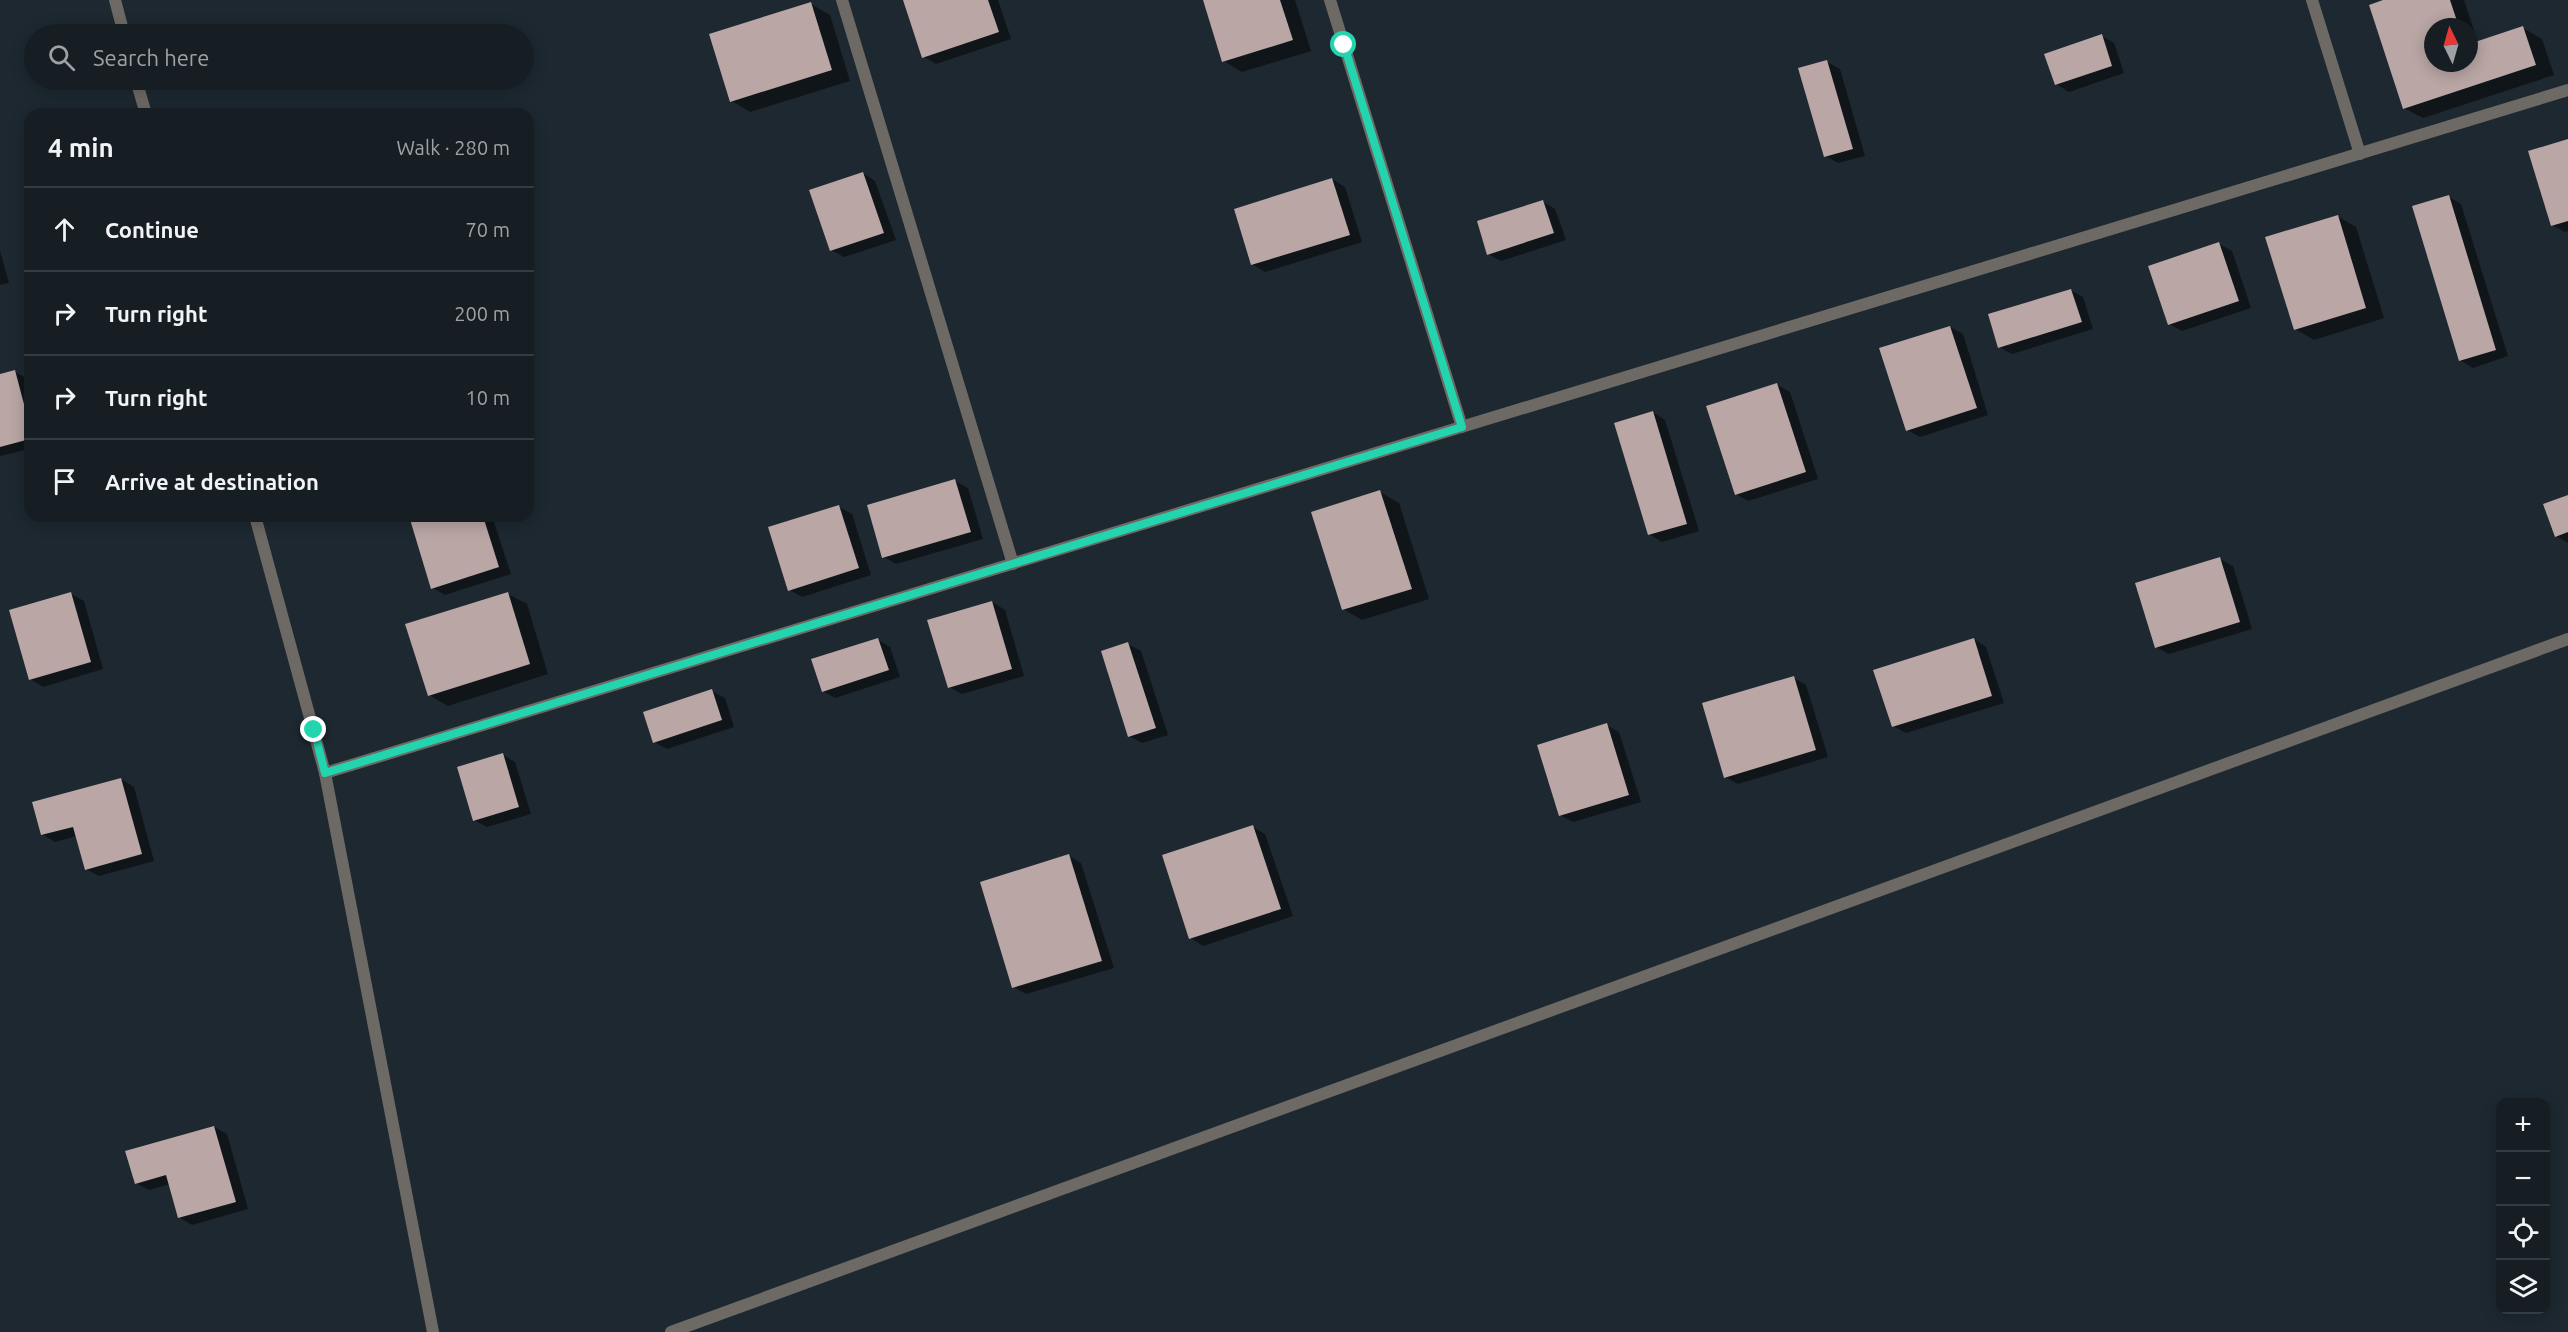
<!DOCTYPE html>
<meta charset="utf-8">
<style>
:root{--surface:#161e24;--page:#1f272c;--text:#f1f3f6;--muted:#9ea2a6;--line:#353c41}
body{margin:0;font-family:Ubuntu,sans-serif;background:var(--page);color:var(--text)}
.controls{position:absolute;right:18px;bottom:18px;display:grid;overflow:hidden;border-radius:12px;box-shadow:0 3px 15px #0003}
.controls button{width:54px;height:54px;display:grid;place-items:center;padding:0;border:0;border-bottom:2px solid var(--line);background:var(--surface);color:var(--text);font:30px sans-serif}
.compass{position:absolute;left:2424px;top:18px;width:54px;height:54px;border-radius:50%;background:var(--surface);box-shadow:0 3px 15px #0003;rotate:355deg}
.stop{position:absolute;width:18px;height:18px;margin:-14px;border:4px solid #23d5af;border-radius:50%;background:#fff}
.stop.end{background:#23d5af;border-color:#fff;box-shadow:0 2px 6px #0008}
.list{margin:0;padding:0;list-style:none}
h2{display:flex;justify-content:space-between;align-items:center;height:78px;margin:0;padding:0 24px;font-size:26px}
h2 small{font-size:20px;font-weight:400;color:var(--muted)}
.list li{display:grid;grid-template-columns:39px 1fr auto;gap:18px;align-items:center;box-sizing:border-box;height:84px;padding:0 24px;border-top:2px solid var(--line)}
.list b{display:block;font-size:22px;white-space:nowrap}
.list em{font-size:20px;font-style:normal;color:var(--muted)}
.icon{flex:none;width:33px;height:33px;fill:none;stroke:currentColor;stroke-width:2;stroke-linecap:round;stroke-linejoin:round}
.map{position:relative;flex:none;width:2568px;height:1332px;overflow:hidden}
.search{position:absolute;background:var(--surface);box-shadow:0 3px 15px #0003;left:24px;top:24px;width:510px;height:66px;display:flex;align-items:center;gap:15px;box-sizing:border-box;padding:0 21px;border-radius:33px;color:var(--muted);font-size:22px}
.panel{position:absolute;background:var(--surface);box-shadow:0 3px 15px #0003;left:24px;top:108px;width:510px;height:414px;border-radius:18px}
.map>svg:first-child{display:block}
</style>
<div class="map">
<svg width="2568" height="1332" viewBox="0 0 2568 1332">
<rect width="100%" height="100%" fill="#1d2830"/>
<g fill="#0007" fill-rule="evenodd">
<polygon points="905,0 998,0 1011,39 936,64 924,57"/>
<polygon points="1205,0 1295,0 1311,51 1242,72 1224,61"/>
<path d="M2388,0H2464L2478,43L2523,28L2542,39L2554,75L2423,118L2404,108ZM2433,27H2469V63H2433Z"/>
<polygon points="811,4 830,15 850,81 750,112 732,101"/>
<polygon points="2102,36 2114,43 2124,73 2069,92 2056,84"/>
<polygon points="1827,62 1840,69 1865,156 1838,163 1826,156"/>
<polygon points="2568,140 2568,231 2565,232 2552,225"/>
<polygon points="863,173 875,181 896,240 844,257 831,250"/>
<polygon points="1332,179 1345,187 1362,242 1265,272 1252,264"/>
<polygon points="2449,197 2461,204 2508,356 2473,368 2460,360"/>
<polygon points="1543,202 1555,209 1566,240 1501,261 1488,254"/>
<polygon points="2337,216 2356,227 2384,318 2314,340 2295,329"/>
<polygon points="2219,244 2232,251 2251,308 2182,331 2169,324"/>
<polygon points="0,251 9,283 0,285"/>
<polygon points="2070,290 2083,297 2093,329 2012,354 1999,347"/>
<polygon points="1950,327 1963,334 1988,415 1920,437 1907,430"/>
<polygon points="15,372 28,379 30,388 30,449 0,456 0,375"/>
<polygon points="1777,385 1790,392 1818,479 1748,501 1736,494"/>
<polygon points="1653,412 1665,420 1699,531 1662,542 1649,534"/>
<polygon points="955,481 968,488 983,539 896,564 884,557"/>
<polygon points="1380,492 1399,503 1429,599 1362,620 1343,609"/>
<polygon points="2568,497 2568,543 2556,536"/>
<polygon points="839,507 852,514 871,575 802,597 790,590"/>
<polygon points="410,516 492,516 511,574 445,595 433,588"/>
<polygon points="2220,559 2233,566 2252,629 2169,654 2156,647"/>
<polygon points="71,594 84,601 103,669 43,687 30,679"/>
<polygon points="508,594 527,604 548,674 448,706 429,695"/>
<polygon points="992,602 1005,610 1024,676 962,694 949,687"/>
<polygon points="1974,639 1986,647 2004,703 1906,733 1893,726"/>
<polygon points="878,640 890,647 900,677 835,698 823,691"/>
<polygon points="1128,644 1141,651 1168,735 1142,743 1129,736"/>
<polygon points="1794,678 1806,685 1828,757 1738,784 1725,777"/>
<polygon points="712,691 725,698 734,727 667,749 654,742"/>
<polygon points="1606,725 1619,732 1641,802 1573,822 1560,815"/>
<polygon points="503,755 515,762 531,814 487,827 474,820"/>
<polygon points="121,779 134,787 154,861 99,876 86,869 77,836 55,842 42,834"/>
<polygon points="1253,827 1265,834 1293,916 1203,946 1191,938"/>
<polygon points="1069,856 1081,863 1114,968 1026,994 1014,987"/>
<polygon points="214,1127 227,1134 248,1209 192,1225 179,1217 170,1184 149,1190 136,1183"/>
</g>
<g fill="#b9a6a5">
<polygon points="903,0 988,0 999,32 922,58"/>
<polygon points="1203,0 1280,0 1293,40 1222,62"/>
<polygon points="2383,0 2450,0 2459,27 2433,27 2433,63 2469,63 2469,44 2523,26 2536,65 2403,109 2369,5"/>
<polygon points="811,2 832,70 730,102 709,34"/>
<polygon points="2102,34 2112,66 2055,85 2044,54"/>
<polygon points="1827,60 1853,149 1824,157 1798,68"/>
<polygon points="2568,139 2568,221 2551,226 2528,151"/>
<polygon points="863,172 884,233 830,251 809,190"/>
<polygon points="1332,178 1350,235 1251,265 1234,209"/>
<polygon points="2449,195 2496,350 2459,361 2412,206"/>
<polygon points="1543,200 1554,233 1487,255 1477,221"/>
<polygon points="2338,215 2366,308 2294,330 2265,237"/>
<polygon points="2219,242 2239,301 2168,325 2148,266"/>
<polygon points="2071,289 2082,322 1998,348 1988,314"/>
<polygon points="1950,326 1977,408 1906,431 1879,348"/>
<polygon points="15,370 30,427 30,439 0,447 0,374"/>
<polygon points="1777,383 1806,472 1735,495 1706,406"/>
<polygon points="1653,411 1687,524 1648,535 1614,423"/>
<polygon points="955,479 971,532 882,558 867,505"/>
<polygon points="1380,490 1412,589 1342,610 1311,512"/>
<polygon points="2568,495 2568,532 2555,537 2543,504"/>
<polygon points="839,505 859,568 788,591 768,527"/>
<polygon points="409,516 483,516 499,567 431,589"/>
<polygon points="2220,557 2240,622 2155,648 2135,583"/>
<polygon points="71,592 91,662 29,680 9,610"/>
<polygon points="508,592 530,664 428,696 405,624"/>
<polygon points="992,601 1012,669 948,688 927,620"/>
<polygon points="878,638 889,670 822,692 811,659"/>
<polygon points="1974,638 1992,696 1892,727 1873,670"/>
<polygon points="1128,642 1156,728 1128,737 1101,651"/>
<polygon points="1794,676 1816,750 1724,778 1702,703"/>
<polygon points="712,689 722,720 653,743 643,712"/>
<polygon points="1607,723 1629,795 1559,816 1537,745"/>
<polygon points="503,753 519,807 473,821 457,767"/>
<polygon points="121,778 142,854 85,870 73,827 41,835 32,802"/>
<polygon points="1253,825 1281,909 1189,939 1162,855"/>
<polygon points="1069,854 1102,961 1012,988 980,882"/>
<polygon points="214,1126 236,1202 178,1218 166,1175 135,1184 125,1151"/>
</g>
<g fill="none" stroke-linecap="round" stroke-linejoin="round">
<g stroke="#6d6964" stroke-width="12">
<polyline points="842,0 1013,564"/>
<polyline points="1330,0 1462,427"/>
<polyline points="2312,0 2360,154"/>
<polyline points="325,773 2568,90"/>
</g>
<g stroke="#6d6964" stroke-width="12">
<polyline points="115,0 124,34"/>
<polyline points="136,80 146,114"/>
<polyline points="255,516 325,773 433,1332"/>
<polyline points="671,1332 2568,639"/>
</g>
</g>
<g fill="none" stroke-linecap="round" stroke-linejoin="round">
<polyline stroke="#23d5af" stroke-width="8" points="314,730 325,773 1462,427 1344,45"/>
</g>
</svg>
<div class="controls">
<button>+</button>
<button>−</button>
<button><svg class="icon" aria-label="locate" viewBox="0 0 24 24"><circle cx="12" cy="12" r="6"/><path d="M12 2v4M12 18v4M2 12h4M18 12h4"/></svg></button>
<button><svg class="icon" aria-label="layers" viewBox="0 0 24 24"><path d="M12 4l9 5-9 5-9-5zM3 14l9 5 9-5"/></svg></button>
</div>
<svg class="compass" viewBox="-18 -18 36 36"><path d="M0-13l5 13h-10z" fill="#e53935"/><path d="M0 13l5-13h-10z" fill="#9ea2a6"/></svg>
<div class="stop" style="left:1344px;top:45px"></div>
<div class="stop end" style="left:314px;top:730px"></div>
<div class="search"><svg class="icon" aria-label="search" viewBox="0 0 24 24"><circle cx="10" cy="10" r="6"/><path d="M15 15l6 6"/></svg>Search here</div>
<section class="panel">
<h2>4 min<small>Walk · 280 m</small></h2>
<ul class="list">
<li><svg class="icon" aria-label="ahead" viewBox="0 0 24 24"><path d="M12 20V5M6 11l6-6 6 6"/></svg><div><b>Continue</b></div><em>70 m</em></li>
<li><svg class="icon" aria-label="right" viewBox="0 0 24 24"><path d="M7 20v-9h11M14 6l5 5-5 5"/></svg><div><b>Turn right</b></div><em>200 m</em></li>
<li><svg class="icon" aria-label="right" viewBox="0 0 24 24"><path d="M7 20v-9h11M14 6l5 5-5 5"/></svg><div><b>Turn right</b></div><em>10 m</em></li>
<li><svg class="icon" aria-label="arrive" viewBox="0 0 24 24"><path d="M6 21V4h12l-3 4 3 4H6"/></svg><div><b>Arrive at destination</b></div></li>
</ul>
</section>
</div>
